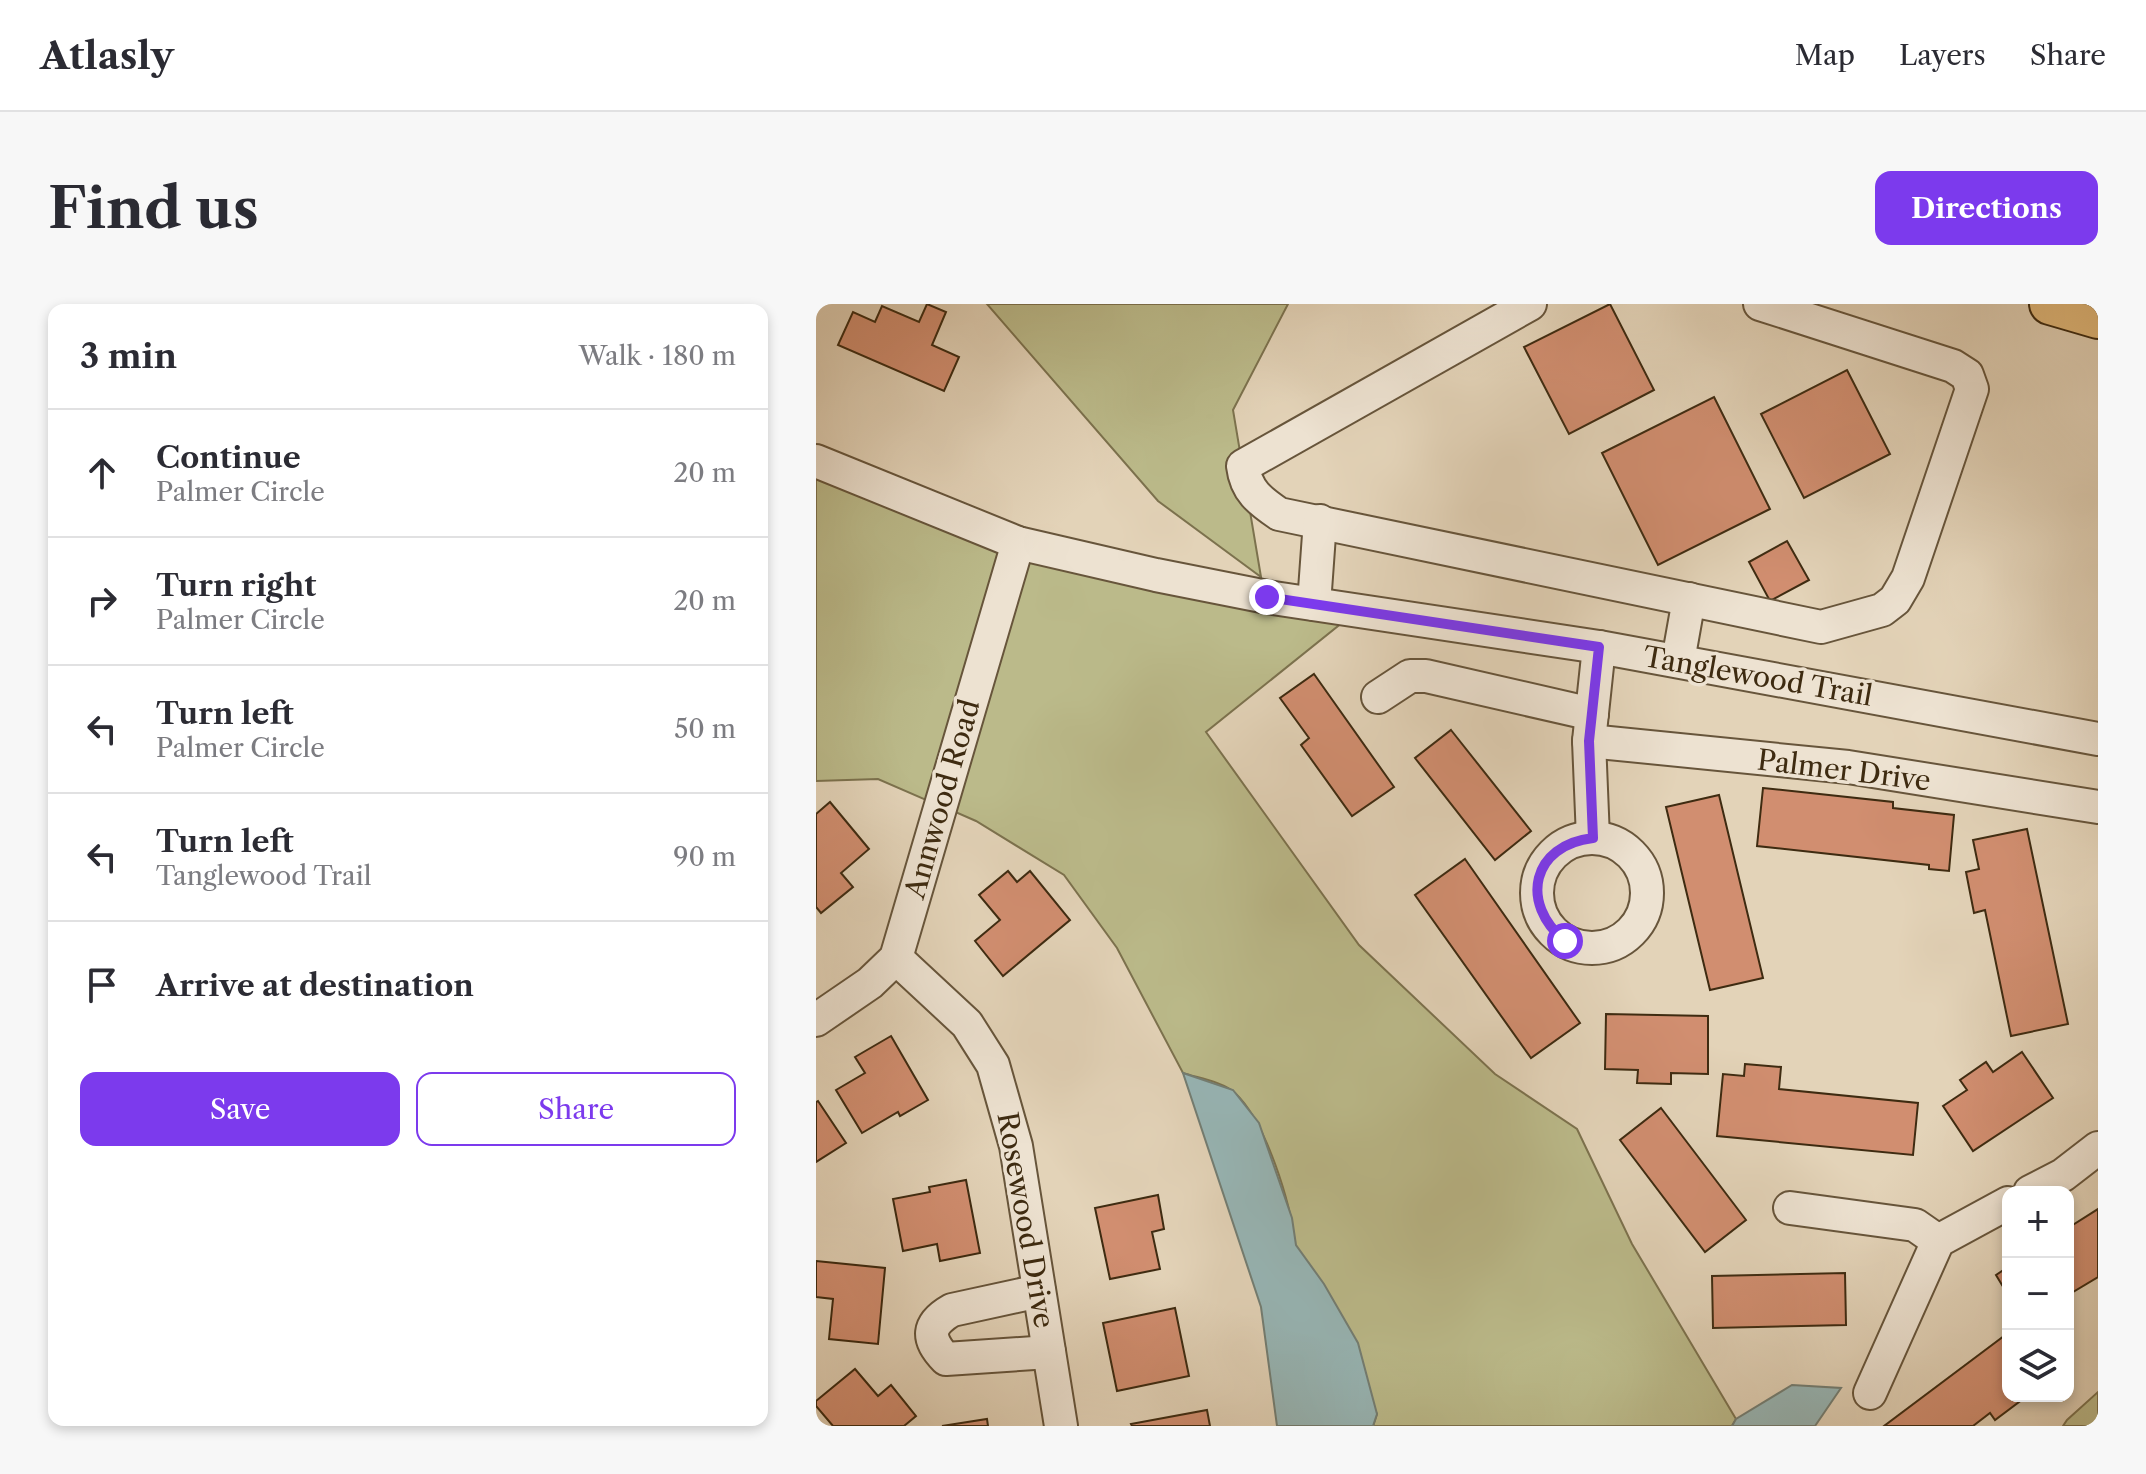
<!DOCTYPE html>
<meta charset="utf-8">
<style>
:root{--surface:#fff;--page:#f7f7f7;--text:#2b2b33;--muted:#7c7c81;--line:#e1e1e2;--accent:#7c3aed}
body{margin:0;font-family:"Libre Caslon Text",serif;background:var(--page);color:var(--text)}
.controls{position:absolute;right:24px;bottom:24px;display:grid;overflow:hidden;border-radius:16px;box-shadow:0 4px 12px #0003}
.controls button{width:72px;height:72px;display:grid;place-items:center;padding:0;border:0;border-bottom:2px solid var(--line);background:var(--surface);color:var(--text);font:40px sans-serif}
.stop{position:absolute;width:24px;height:24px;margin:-18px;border:6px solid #7c3aed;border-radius:50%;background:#fff}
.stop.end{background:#7c3aed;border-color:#fff;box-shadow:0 2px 8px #0008}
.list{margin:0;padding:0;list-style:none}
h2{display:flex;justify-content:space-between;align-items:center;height:104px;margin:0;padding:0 32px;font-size:34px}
h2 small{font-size:26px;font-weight:400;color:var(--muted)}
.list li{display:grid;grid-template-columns:52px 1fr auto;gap:24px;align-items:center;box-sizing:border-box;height:128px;padding:0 32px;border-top:2px solid var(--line)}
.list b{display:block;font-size:30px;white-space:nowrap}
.list p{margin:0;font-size:26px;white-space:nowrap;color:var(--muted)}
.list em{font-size:26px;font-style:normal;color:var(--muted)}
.actions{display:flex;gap:16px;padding:24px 32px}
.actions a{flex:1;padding:18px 0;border:2px solid var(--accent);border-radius:16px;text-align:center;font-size:28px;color:var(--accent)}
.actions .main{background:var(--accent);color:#fff}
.icon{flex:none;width:44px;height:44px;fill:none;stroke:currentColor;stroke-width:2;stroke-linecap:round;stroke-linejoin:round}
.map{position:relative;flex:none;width:1282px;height:1122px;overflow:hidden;border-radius:16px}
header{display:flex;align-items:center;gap:48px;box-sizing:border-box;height:112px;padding:0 40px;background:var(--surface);border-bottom:2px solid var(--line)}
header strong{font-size:38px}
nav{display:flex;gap:44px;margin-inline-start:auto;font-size:28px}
.intro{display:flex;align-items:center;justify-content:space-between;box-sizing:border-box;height:192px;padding:0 48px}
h1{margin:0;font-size:56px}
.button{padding:20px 36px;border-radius:16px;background:var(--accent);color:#fff;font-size:28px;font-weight:700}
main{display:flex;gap:48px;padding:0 48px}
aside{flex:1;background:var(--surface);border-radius:16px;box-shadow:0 4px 12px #0003}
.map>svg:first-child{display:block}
</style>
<header>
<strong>Atlasly</strong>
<nav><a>Map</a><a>Layers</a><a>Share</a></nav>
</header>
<div class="intro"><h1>Find us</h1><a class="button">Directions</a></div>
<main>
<aside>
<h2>3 min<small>Walk · 180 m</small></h2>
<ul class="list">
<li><svg class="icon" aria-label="ahead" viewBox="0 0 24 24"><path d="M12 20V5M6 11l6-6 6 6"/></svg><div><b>Continue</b><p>Palmer Circle</p></div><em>20 m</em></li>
<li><svg class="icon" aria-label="right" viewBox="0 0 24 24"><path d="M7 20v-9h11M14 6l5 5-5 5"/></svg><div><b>Turn right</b><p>Palmer Circle</p></div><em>20 m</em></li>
<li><svg class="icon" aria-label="left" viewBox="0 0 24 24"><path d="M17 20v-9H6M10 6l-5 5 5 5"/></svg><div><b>Turn left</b><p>Palmer Circle</p></div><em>50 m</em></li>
<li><svg class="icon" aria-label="left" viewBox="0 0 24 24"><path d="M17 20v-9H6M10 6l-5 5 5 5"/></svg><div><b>Turn left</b><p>Tanglewood Trail</p></div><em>90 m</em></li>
<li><svg class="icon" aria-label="arrive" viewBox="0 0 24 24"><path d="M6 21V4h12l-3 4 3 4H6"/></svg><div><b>Arrive at destination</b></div></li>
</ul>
<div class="actions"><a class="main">Save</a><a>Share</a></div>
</aside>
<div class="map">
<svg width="1282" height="1122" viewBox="0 0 1282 1122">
<rect width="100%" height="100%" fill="#e3d3b8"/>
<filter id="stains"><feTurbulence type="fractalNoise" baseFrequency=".0025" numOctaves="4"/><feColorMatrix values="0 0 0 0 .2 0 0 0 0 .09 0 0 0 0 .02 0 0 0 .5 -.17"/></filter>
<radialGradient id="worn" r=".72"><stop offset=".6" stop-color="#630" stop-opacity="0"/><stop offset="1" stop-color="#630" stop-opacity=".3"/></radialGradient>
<g fill="#bbba8a" stroke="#7c724e" stroke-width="2">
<polygon points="171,0 472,0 417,106 445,273 342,197"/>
<polygon points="0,172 184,247 110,496 62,475 0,477"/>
<path d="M212,255L527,318L390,428L543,641L679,770L761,825L816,940L920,1115L916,1122H557L561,1110L479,941C475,899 450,818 419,789C407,778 382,774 367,769L301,644L248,571L160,517L137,507Z"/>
<polygon points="1282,1088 1282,1122 1247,1122 1251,1116"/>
</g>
<g fill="#97b6b6" stroke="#737e74" stroke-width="2">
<polygon points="367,769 417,786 443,819 476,914 480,941 508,980 542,1039 561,1110 557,1122 461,1122 445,1003"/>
<polygon points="976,1081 1025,1084 999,1122 916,1122 920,1115"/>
</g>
<g fill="#d18e70" stroke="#3e2b11" stroke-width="2">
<polygon points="111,0 130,8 116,41 143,53 128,87 22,41 37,8 59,18 66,2 103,18"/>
<polygon points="794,0 838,86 753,130 708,43"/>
<polygon points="1031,66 1074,150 988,194 945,110"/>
<polygon points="898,93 954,205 842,261 786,149"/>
<polygon points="971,237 993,276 954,297 933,258"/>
<polygon points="498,370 578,483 536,512 485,441 493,434 464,394"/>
<polygon points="635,426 715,527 679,556 599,454"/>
<polygon points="947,484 1077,498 1077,504 1138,511 1133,567 1113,565 1113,561 941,542"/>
<polygon points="903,491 947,674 894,686 850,503"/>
<polygon points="14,498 53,545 25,569 37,583 5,609 0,603 0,510"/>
<polygon points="1211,525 1252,720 1195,732 1169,606 1158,609 1150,568 1163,565 1157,536"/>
<polygon points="649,555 764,719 715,754 599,591"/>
<polygon points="192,567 201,578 214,567 254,616 187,672 159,637 184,616 163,591"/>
<polygon points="790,710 892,712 892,770 855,769 855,780 821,779 822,766 789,765"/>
<polygon points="75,732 112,796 84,812 82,808 46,829 20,786 49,769 39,753"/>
<polygon points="1206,748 1237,794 1157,847 1127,802 1151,786 1144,776 1170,758 1177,768"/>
<polygon points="929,760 965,763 963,785 1102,799 1097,851 901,832 907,770 928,772"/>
<polygon points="2,797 30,839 0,858 0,798"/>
<polygon points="845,804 930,916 889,948 804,836"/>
<polygon points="150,876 164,949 124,957 121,940 87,947 77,895 114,888 113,883"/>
<polygon points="342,891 348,925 336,928 344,965 294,975 279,904"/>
<polygon points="1282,905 1282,973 1252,991 1252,924"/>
<polygon points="0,957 69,964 62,1040 13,1035 17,995 0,993"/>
<polygon points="1192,963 1192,991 1180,971"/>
<polygon points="1029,969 1030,1021 897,1024 896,972"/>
<polygon points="359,1004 373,1072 301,1087 287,1019"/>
<polygon points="1192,1029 1192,1092 1211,1092 1179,1116 1174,1109 1157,1122 1068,1122"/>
<polygon points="39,1065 62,1092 75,1081 100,1112 88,1122 17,1122 0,1102 0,1097"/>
<polygon points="391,1106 394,1122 316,1122 315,1120"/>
<polygon points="171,1115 172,1122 126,1122"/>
</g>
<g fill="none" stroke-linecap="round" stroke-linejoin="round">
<defs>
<g id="minor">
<path d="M714,0L427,162C430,187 444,197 463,210L1005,323L1066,306L1079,296L1092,274L1156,85L1151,71L1137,62L944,0"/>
<polyline points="0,157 202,239 340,271 451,293 783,343 1282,435"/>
<polyline points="498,300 504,217"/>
<polyline points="862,357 873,295"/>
<polyline points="562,393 594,372 610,372 776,410"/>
<polyline points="773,437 1032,463 1282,503"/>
<polyline points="777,534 773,437 783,343"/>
<circle cx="776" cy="589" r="55"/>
<polyline points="80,654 151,720 177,761 200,842 245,1122"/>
<polyline points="0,716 54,679 80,654 202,239"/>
<polyline points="1214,888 1247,871 1282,844"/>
<polyline points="974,904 1099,921 1122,937"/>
<path d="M223,987L136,1006C111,1020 110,1035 130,1055L233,1048"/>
<polyline points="1054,1089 1122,937 1192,899"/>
</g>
<polyline id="major" points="1234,0 1282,14"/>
</defs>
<use href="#minor" stroke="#67553b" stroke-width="36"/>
<use href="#major" stroke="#3e2b11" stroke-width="44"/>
<use href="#minor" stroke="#ede2d1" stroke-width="32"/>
<use href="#major" stroke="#e2ba7c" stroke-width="40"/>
</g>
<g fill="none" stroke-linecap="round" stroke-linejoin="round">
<path stroke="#7c3aed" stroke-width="10" d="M451,293L783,343L773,437L777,534C716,541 703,599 749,637"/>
</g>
<g text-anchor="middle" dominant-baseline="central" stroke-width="7" stroke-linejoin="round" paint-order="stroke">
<g font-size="28" fill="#3e2b11" stroke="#ede2d1">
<text transform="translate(942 372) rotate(10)">Tanglewood Trail</text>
<text transform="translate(1028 466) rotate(7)">Palmer Drive</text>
<text transform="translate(126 495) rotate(-74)">Annwood Road</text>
<text transform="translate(210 916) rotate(80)">Rosewood Drive</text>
</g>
</g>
<rect width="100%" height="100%" filter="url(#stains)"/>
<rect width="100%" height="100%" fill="url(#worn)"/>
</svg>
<div class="controls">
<button>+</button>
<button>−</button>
<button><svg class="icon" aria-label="layers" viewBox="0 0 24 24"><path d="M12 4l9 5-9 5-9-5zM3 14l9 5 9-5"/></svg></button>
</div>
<div class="stop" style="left:749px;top:637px"></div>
<div class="stop end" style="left:451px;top:293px"></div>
</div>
</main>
